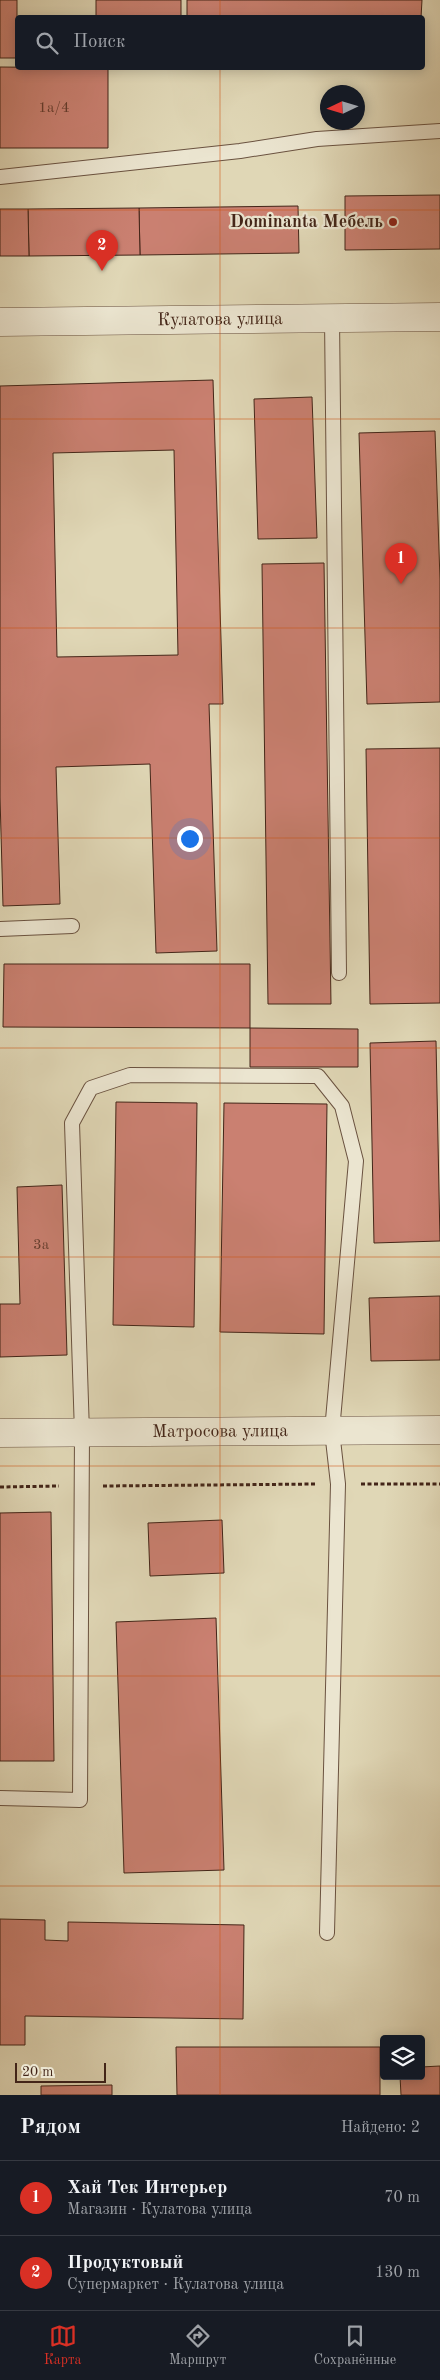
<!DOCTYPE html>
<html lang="ru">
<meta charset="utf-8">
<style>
:root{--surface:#171b24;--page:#242831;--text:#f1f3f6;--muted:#9ea1a6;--line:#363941;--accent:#d93025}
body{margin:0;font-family:"Old Standard TT",serif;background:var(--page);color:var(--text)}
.controls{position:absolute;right:15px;bottom:15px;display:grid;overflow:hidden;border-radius:5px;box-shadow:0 2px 12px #0003}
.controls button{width:45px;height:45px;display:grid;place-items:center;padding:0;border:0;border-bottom:1px solid var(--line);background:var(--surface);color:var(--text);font:25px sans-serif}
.compass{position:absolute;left:320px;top:85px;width:45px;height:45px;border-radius:50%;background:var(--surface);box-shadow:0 2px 12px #0003;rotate:266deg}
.scale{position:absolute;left:15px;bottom:12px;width:91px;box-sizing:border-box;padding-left:5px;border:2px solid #432518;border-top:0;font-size:14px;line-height:18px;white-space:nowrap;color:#432518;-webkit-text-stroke:4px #ebe5d0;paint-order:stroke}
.you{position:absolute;left:189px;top:838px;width:18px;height:18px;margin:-12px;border:4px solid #fff;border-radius:50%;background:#1a73e8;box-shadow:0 0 0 8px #1a73e833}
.badge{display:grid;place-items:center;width:32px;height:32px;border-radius:50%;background:var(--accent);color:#fff;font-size:16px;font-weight:700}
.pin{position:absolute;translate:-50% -41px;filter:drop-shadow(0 1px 2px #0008)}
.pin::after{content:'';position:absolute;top:26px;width:18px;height:15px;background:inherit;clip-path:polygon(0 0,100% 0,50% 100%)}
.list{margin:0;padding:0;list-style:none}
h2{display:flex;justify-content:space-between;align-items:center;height:65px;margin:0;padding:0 20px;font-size:21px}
h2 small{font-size:16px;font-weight:400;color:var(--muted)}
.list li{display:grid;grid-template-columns:32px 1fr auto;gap:15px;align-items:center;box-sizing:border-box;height:75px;padding:0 20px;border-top:1px solid var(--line)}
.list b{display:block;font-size:19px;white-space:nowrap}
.list p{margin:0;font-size:16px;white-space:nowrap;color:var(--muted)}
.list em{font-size:16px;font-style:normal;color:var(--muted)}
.icon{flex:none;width:28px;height:28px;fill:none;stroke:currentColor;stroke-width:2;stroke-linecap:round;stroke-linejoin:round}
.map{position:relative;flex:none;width:440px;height:2095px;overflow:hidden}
.search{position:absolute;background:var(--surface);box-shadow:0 2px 12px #0003;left:15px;right:15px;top:15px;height:55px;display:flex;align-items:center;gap:12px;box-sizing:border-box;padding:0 18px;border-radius:5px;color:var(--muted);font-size:19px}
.sheet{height:215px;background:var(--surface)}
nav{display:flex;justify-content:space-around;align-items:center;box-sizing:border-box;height:70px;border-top:1px solid var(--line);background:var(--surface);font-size:14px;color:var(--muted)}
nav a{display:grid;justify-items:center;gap:2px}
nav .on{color:var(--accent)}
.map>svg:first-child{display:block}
</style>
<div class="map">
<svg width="440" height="2095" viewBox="0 0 440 2095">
<rect width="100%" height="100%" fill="#e0d7b6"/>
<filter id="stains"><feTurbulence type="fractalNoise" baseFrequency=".004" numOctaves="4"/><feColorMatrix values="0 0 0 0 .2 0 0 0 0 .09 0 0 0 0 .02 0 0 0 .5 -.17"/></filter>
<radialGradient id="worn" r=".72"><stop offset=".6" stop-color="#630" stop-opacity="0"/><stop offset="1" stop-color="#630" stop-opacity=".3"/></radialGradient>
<g fill="#ca8071" stroke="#432518" fill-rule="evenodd">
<rect x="0" y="0" width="17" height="58"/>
<rect x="96" y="0" width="85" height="18"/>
<polygon points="187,0 422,0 421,18 187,18"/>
<polygon points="0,67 108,68 108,148 0,148"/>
<polygon points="440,195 440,249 345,250 345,196"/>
<polygon points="298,206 299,253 140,255 139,208"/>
<polygon points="139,208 140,255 29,256 28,209"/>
<polygon points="0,209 28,209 29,256 0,256"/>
<path d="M213,380L223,704H209L217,951L156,953L150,764L56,767L60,904L3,906L0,797V386ZM174,450L178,655L57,657L53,453Z"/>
<polygon points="312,397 317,538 258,539 254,399"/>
<polygon points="435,431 440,580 440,702 367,704 359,433"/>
<polygon points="324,563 331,1004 268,1004 262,564"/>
<polygon points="440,748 440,1003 370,1004 366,749"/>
<polygon points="4,964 250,964 250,1028 3,1027"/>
<polygon points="250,1028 358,1029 358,1067 250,1067"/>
<polygon points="436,1041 440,1241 374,1243 370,1043"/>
<polygon points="116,1102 197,1103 194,1327 113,1325"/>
<polygon points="224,1103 327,1104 324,1334 220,1332"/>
<polygon points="62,1185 67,1355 0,1357 0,1304 20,1304 17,1187"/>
<polygon points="440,1296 440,1360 371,1361 369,1298"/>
<polygon points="51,1512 54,1761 0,1761 0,1513"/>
<polygon points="222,1520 224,1573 150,1576 148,1523"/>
<polygon points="216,1618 224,1870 124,1873 116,1622"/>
<polygon points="0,1919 45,1920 45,1940 68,1941 68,1922 244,1925 243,2019 25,2016 25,2045 0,2045"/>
<polygon points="176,2047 380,2047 380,2095 177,2095"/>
<polygon points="440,2066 440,2095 401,2095 400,2076 421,2076 421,2067"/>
<polygon points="112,2085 112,2095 41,2095 41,2086"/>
</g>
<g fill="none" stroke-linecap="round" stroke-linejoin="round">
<defs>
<g id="lane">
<polyline points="0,177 240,151 317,139 440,131"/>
<polyline points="332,318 339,973"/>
<polyline points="0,929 72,926"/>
<polyline points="0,1798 80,1800 82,1433 72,1123 91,1088 130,1075 318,1076 342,1106 356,1161 332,1431 338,1484 327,1933"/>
</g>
<g id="street">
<path id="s1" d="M0,322L440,317"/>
<path id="s2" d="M0,1433L440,1430"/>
</g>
</defs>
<use href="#lane" stroke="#6a5240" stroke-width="16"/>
<use href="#street" stroke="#6a5240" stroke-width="29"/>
<g stroke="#432518" stroke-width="3" stroke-dasharray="4 2.5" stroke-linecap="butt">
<polyline points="361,1484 440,1484"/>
<polyline points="103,1486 317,1484"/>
<polyline points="0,1487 59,1486"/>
</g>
<use href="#lane" stroke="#ebe5d0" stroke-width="14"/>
<use href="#street" stroke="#ebe5d0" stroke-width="28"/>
</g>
<path fill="none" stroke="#cf510e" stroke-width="1" stroke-opacity="0.55" d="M220,0V18M220,68V2095M0,210H440M0,419H440M0,628H440M0,838H440M0,1048H440M0,1257H440M0,1466H440M0,1676H440M0,1886H440"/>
<circle fill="#8f2418" stroke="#ebe5d0" stroke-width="2" cx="393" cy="222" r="5"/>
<g text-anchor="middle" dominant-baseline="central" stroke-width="4.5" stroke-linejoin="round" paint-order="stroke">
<g font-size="15" fill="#653c2e">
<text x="54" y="108">1а/4</text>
<text x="41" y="1245">3а</text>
</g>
<g font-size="18" font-weight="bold" fill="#432518" stroke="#ebe5d0" text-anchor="end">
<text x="383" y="222">Dominanta Мебель</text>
</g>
<g font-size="18" fill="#432518" stroke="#ebe5d0">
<text stroke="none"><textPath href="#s1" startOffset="220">Кулатова улица</textPath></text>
<text stroke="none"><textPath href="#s2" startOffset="220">Матросова улица</textPath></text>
</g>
</g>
<rect width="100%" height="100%" filter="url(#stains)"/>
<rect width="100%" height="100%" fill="url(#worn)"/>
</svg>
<div class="controls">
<button><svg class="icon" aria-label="layers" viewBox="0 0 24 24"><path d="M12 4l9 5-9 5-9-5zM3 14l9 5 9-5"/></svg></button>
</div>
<svg class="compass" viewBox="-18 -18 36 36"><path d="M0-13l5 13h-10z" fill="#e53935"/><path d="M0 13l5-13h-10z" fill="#9ea1a6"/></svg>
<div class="scale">20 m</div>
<div class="you"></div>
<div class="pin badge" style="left:401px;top:584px">1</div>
<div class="pin badge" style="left:102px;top:271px">2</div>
<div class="search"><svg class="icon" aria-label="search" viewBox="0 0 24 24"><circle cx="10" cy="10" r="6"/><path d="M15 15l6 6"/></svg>Поиск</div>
</div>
<section class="sheet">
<h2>Рядом<small>Найдено: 2</small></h2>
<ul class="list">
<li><span class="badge">1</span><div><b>Хай Тек Интерьер</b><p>Магазин · Кулатова улица</p></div><em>70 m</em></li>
<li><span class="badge">2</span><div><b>Продуктовый</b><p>Супермаркет · Кулатова улица</p></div><em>130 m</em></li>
</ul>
</section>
<nav>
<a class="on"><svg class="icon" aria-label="map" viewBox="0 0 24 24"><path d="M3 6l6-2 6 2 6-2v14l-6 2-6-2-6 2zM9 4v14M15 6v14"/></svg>Карта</a>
<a><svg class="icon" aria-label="directions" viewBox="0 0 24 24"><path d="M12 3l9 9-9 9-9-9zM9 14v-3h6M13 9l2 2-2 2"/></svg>Маршрут</a>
<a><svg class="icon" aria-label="saved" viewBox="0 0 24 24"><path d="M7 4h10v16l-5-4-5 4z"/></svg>Сохранённые</a>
</nav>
